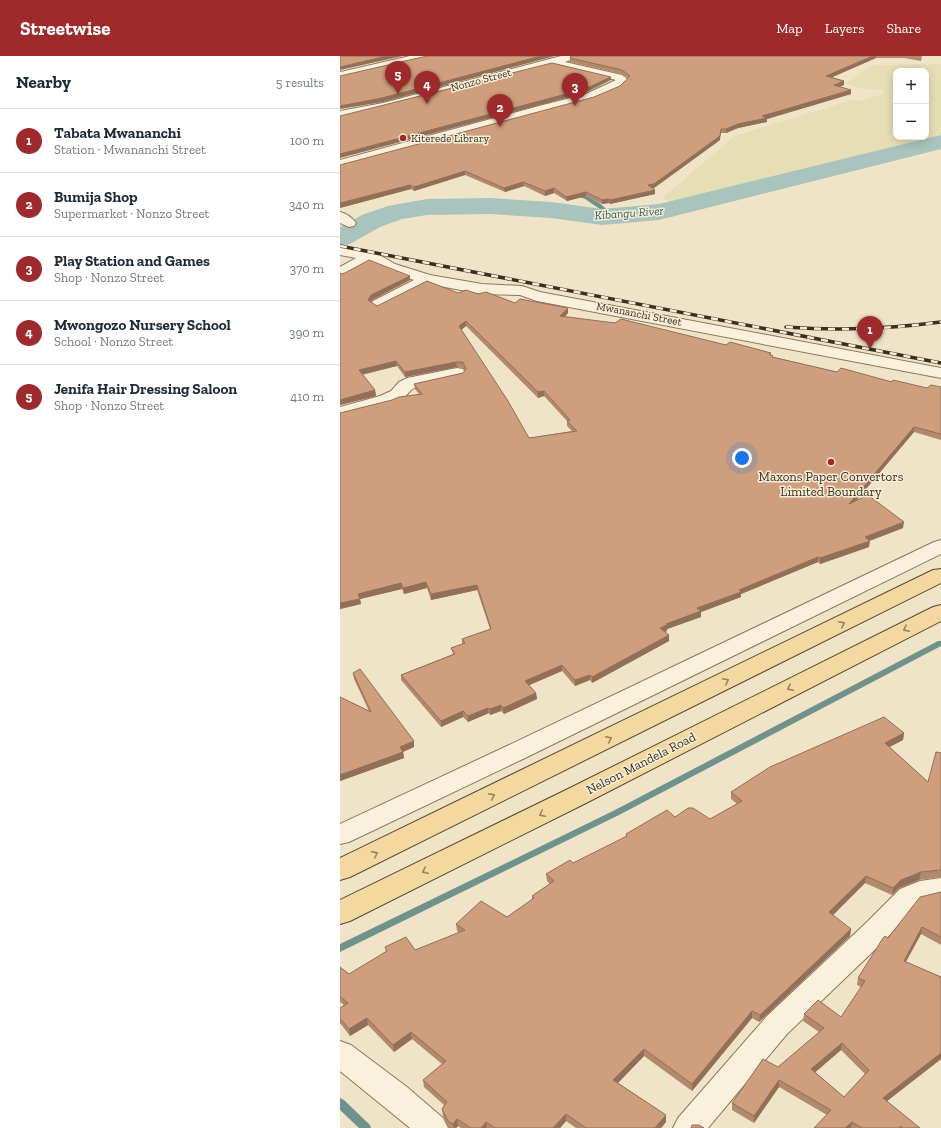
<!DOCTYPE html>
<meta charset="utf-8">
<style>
:root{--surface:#fff;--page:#f6f6f7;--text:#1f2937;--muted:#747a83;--line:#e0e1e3;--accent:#9e2a2b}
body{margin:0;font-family:"Zilla Slab",serif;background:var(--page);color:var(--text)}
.controls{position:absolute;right:12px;top:12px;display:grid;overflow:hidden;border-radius:8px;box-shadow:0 2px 10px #0003}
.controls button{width:36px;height:36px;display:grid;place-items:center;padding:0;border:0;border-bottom:1px solid var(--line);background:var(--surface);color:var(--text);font:20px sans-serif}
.you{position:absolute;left:402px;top:402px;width:14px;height:14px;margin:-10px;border:3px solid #fff;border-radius:50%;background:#1a73e8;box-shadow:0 0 0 6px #1a73e833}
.badge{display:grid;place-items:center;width:26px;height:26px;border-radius:50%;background:var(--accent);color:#fff;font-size:13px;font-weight:700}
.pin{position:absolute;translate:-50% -33px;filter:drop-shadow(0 1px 2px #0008)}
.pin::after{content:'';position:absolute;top:21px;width:14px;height:12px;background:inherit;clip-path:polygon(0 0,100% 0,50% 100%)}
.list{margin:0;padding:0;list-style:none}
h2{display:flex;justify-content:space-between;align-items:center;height:52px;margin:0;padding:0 16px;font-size:17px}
h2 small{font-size:13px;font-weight:400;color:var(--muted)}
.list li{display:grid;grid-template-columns:26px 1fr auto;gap:12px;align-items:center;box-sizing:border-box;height:64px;padding:0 16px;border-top:1px solid var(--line)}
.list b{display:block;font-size:15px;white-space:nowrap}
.list p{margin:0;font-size:13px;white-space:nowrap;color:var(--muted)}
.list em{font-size:13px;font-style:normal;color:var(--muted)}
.map{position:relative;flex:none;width:601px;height:1072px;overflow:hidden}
header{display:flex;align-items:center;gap:24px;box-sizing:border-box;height:56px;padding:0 20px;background:var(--accent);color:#fff}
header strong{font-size:19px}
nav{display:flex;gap:22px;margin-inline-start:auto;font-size:14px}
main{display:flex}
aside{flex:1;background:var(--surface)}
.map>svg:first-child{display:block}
</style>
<header>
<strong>Streetwise</strong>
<nav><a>Map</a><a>Layers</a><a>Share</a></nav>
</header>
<main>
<aside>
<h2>Nearby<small>5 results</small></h2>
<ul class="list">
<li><span class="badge">1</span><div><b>Tabata Mwananchi</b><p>Station · Mwananchi Street</p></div><em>100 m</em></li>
<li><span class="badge">2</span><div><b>Bumija Shop</b><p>Supermarket · Nonzo Street</p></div><em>340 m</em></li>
<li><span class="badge">3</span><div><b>Play Station and Games</b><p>Shop · Nonzo Street</p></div><em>370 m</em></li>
<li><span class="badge">4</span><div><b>Mwongozo Nursery School</b><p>School · Nonzo Street</p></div><em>390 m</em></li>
<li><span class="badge">5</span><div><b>Jenifa Hair Dressing Saloon</b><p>Shop · Nonzo Street</p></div><em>410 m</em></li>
</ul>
</aside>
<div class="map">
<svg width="601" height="1072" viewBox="0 0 601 1072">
<rect width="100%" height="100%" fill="#f0e4c8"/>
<path fill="#e6deb5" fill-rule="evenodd" d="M601,8V83L520,100L449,122L343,152L322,142L395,80L512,44L520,45L544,38L541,34L521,32L506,28L531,9ZM556,15H586V81H556Z"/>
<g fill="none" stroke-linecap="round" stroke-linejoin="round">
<g fill="#6f938a" fill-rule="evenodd">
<path d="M234,137C245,137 264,148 269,157L268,161L260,162V160L264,159L265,157L263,155L245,143L234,139Z"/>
<polygon points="598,585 601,585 601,590 279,759 0,896 0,888 273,755"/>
<polygon points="0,1042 4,1044 30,1069 31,1072 19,1072 0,1054"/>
</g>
<polygon fill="#a9c4bc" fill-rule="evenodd" points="601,79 601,93 319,164 262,169 211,162 150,158 87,159 62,163 40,171 10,188 0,190 0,171 22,159 48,150 87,143 150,142 211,146 262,153 319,148"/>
<defs>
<g id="street">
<polygon points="70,0 89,0 88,2 0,22 0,16"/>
<polygon points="221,0 230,0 231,2 230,4 225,6 282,19 289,24 279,32 254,43 206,55 0,112 0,104 199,50 246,38 276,24 212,9 48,52 0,63 0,55 43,47"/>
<path d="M0,156C6,157 12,162 16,167L14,170L9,171L0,167Z"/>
<polygon points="0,191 36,197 55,208 90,219 142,228 182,230 200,236 601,312 601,322 197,245 180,239 142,238 89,228 38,253 33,251 30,248 33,245 74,224 45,214 31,206 5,220 0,221 0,211 16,202 0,199"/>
<polygon points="117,312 123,313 125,317 123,321 78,330 71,334 63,343 52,348 0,361 0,351 40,340 51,335 59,326 67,322"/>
<polygon points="601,484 601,498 185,702 9,786 0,788 0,768 167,690 594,486"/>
<polygon points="601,822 601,842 584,845 578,847 546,883 447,978 368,1072 333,1072 338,1062 427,960 526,867 560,833 580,825"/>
<polygon points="0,985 11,989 67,1031 103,1062 108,1072 70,1072 0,1015"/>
</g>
<g id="primary">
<polygon points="601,513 601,527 10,821 0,824 0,802 593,514"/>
<polygon points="601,549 601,565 246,747 10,865 0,868 0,844 228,733 593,551"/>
</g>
</defs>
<use href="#street" stroke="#8d765c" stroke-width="2"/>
<use href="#primary" stroke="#5b4430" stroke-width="2"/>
<use href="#street" fill="#faf1dc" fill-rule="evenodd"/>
<use href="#primary" fill="#f3d9a0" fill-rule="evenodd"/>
<defs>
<g id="rail">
<polyline points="0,190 601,307"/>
<path d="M446,271C498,275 549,273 601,266"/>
</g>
</defs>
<use href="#rail" stroke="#3d2e20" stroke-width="3.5"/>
<use href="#rail" stroke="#f7eed8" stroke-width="2.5" stroke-dasharray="7" stroke-linecap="butt"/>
</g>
<g fill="#b2896c" fill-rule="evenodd">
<polygon points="231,0 582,0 581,5 564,2 536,2 491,21 504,25 504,29 499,31 511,38 427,63 427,66 398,72 386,77 381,77 380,84 314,132 313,132 315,134 315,138 270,148 269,147 262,148 246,140 227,145 214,137 205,140 184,130 165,136 125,119 74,135 71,133 0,152 280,30 288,22 282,18 230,6 230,2"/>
<path d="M0,218L70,220V224L32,244L31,246L37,250L118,237L138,238L175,247L228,252V257L224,261L386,289L431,299L433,300V301L497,316L587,332L601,331V384L574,376L516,445L563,472L529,485V491L480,508L478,506L401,538V541L361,556V561L327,573V575L324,576L329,579V585L252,627L250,624L235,630L222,615L189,629L196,637L197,643L164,658L161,655L150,659L149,657L128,666L123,661L101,671L61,624V619L113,598L111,592L122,588V583L150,573L137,534L91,544L87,532L64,538L62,533L20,543L21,548L0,553V357L79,338L75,333L74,328L123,317L125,314L123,312L117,311L65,321L57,310L22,319L35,334L36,340L0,349ZM126,270L198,342L204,340L227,365V370L232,375L189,382L121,274Z"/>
<polygon points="13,617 74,691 63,696 64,702 0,725 0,641 29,655 14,623"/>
<polygon points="564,677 563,684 549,691 588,726 601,697 601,821 579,824 559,832 552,839 525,827 493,859 511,873 510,880 419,966 412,962 352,1035 304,1000 278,1027 326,1059 326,1066 321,1072 236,1072 226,1065 220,1072 121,1072 118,1070 116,1072 109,1072 103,1060 102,1053 104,1049 84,1031 83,1024 102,1008 72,983 54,996 28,969 10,980 0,967 0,952 4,949 0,946 0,911 9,918 46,896 45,891 75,894 119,877 117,875 116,868 167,861 192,844 192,840 210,828 207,825 206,818 233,807 286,781 286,778 335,761 370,763 397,748 391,743 391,736"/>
<path d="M601,836V889L581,878L566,906L601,921V1003L547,1045L580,1072H474L487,1059L439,1031L414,1067L392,1054V1047L438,1011L479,976L463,965L464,958L501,961L521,931L517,929L518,922L548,882ZM501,994L525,1018L504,1041L475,1016Z"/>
</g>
<g fill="#916f58">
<polygon points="47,0 63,0 0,14 0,11"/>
<polygon points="201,0 215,0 43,46 0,53 0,50"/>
<polygon points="533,0 536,0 536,2 486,24 486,20"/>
<polygon points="271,21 271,24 245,37 0,102 0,98"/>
<polygon points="504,25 504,29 493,33 494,29"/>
<polygon points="511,34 511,38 427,63 427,66 398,72 386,77 386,73 398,68 422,60"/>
<polygon points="380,80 380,84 314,132 308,133 308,129"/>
<polygon points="125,115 125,119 74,135 74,131"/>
<polygon points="183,126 184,130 165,136 164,132"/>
<polygon points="70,129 71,133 0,152 0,147"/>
<polygon points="214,132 214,137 205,140 205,135"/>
<polygon points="315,134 315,138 270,148 270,144"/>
<polygon points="246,136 246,140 227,145 226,141"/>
<polygon points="269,143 269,147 262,148 262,144"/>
<polygon points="70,220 70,224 32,244 29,249 28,244 31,239"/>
<polygon points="228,252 228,257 221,265 220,260"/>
<polygon points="126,265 126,270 120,275 119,270"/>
<polygon points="56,305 57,310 19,319 19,314"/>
<polygon points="116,306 117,311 65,321 65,316"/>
<polygon points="35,334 36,340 0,349 0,344"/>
<polygon points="204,335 204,340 198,342 198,336"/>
<polygon points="574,371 574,376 508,454 509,448"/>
<polygon points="564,466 563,472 524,487 525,481"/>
<polygon points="530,485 529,491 480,508 480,502"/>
<polygon points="478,501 478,506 401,538 401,541 361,556 361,561 327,573 327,575 319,578 320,572 326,568 357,552"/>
<polygon points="86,526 87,532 64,538 63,532"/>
<polygon points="61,527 62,533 20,543 21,548 0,553 0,547 18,538"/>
<polygon points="137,529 137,534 91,544 91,538"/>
<polygon points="329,579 329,585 252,627 252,621"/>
<polygon points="222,609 222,615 185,631 185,625"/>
<polygon points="250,619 250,624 235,630 235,624"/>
<polygon points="196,637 197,643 164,658 163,652"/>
<polygon points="161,649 161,655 150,659 150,653"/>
<polygon points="148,652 149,657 128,666 128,660"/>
<polygon points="123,655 123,661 101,671 101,665"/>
<polygon points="564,677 563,684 544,694 545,687"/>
<polygon points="74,685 74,691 62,696 63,696 64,702 0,725 0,719 60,691"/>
<polygon points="581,816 579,824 559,832 552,839 553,832 561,824"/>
<polygon points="526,820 525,827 488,864 489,856"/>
<polygon points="582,871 581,878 562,912 564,905"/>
<polygon points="511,873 510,880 419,966 420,959"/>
<polygon points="412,955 412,962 352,1035 352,1028"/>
<polygon points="27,962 28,969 10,980 9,973"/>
<polygon points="71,976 72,983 54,996 53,989"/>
<polygon points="502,987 501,994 471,1020 471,1013"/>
<polygon points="304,993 304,1000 274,1031 273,1024"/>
<polygon points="601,997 601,1003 542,1049 543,1042"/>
<polygon points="439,1024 439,1031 414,1067 414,1060"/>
<polygon points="226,1058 226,1065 220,1072 213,1072"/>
<polygon points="326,1059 326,1066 321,1072 315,1072"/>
<polygon points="117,1063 118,1070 116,1072 114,1072 113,1068"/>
<polygon points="146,1066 147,1072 141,1072"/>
<polygon points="512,1066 511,1072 505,1072"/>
</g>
<g fill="#cf9f7d" stroke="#916f58" fill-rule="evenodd">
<polygon points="0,0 47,0 0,11"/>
<polygon points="87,0 201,0 42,42 0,50 0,20"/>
<polygon points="231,0 533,0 486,20 504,25 494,29 511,34 422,60 427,62 398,68 386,73 381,73 380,80 314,128 308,129 315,134 270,144 269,143 262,144 246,136 226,141 214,132 205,135 183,126 164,132 125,115 74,131 70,129 0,147 0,109 254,41 280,30 290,20 282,14 230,2"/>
<polygon points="212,7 271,21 245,33 0,98 0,60"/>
<path d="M29,204L70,220L31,239L28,244L37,250L87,225L118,237L126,234L138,238L146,236L175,247L180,243L228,252L220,260L275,267L281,263L386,289L390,286L431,297L429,298L433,300L432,301L497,316L501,312L552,326L553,324L587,332L591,329L601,331V378L574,371L509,448L528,439L564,466L525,481L530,485L480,502L478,501L399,534L401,536L357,552L361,555L326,568L327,569L320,572L329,579L252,621L250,619L235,624L222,609L185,625L196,637L163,652L161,649L150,653L148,652L128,660L123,655L101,665L61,619L115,598L111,592L125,587L122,583L151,573L137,529L91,538L86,526L63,532L61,527L18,538L20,543L0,547V357L52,344L59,341L82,338L74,328L123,317L126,313L123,306H116L65,316L56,305L19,314L35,334L0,344V218L5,217ZM126,265L198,336L204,335L230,364L227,365L237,375L189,382L168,345L119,270Z"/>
<polygon points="20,613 74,685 60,691 63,696 0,719 0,641 31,656 13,617"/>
<polygon points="544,661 564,677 545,687 588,726 596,696 601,697 601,814 581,816 561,824 553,832 526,820 489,856 511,873 420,959 412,955 352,1028 304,993 273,1024 326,1059 315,1072 246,1072 226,1058 213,1072 155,1072 146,1066 141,1072 131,1072 117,1063 113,1068 108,1065 102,1053 107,1046 83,1024 106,1005 71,976 53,989 27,962 9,973 0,962 0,952 8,947 0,940 0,911 9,918 47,895 45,891 66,881 75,894 125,874 116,868 141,845 167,861 194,842 192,840 214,825 206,818 230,804 233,807 287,780 286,778 327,754 335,761 348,752 353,752 370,763 402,745 391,736 430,711"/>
<path d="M601,836V881L582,871L564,905L601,921V997L543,1042L580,1072H562L561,1070L559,1072H522L512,1066L505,1072H474L491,1054L439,1024L414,1060L392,1047L423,1003L438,1011L484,972L464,958L478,944L501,961L525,925L518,922L543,882L545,880L548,882L580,841ZM502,987L529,1014L504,1041L471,1013Z"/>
<polygon points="352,1069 359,1069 364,1072 351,1072"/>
</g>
<defs><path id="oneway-chevron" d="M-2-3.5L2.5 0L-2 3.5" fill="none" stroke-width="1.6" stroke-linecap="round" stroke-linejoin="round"/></defs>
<g stroke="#988460">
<use href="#oneway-chevron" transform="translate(502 568) rotate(-26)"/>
<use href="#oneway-chevron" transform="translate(566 573) rotate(153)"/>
<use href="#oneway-chevron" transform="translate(386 625) rotate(-26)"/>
<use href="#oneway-chevron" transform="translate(450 632) rotate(153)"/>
<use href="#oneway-chevron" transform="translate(269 683) rotate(-26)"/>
<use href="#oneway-chevron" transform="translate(152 740) rotate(-26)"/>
<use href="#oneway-chevron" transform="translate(202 758) rotate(154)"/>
<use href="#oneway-chevron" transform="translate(35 798) rotate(-26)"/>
<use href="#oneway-chevron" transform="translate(85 815) rotate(154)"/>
</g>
<g fill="#9e2a2b" stroke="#f7eed8" stroke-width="1.5">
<circle cx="63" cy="82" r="4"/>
<circle cx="491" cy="406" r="4"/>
</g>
<g text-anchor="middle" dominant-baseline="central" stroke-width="3" stroke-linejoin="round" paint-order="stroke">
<g font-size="11" fill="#3d2e20" stroke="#f7eed8">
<text transform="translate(141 24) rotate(-15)">Nonzo Street</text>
<text transform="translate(299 258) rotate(11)">Mwananchi Street</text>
</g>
<g font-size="11" fill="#3d2e20" stroke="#f7eed8" text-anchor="start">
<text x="71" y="82">Kiterede Library</text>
</g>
<g font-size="12" font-style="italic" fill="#2f5d5a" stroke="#f7eed8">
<text transform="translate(289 157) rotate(-4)">Kibangu River</text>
</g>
<g font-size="13" fill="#3d2e20" stroke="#f7eed8">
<text x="491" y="420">Maxons Paper Convertors<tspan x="491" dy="15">Limited Boundary</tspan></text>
</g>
<g font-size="13" fill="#3d2e20" stroke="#f7eed8">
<text transform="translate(301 707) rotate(-27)">Nelson Mandela Road</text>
</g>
</g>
</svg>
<div class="controls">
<button>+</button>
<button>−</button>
</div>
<div class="you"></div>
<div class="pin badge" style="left:530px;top:293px">1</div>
<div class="pin badge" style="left:160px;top:71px">2</div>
<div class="pin badge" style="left:235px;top:50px">3</div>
<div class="pin badge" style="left:87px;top:48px">4</div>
<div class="pin badge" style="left:58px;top:38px">5</div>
</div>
</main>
